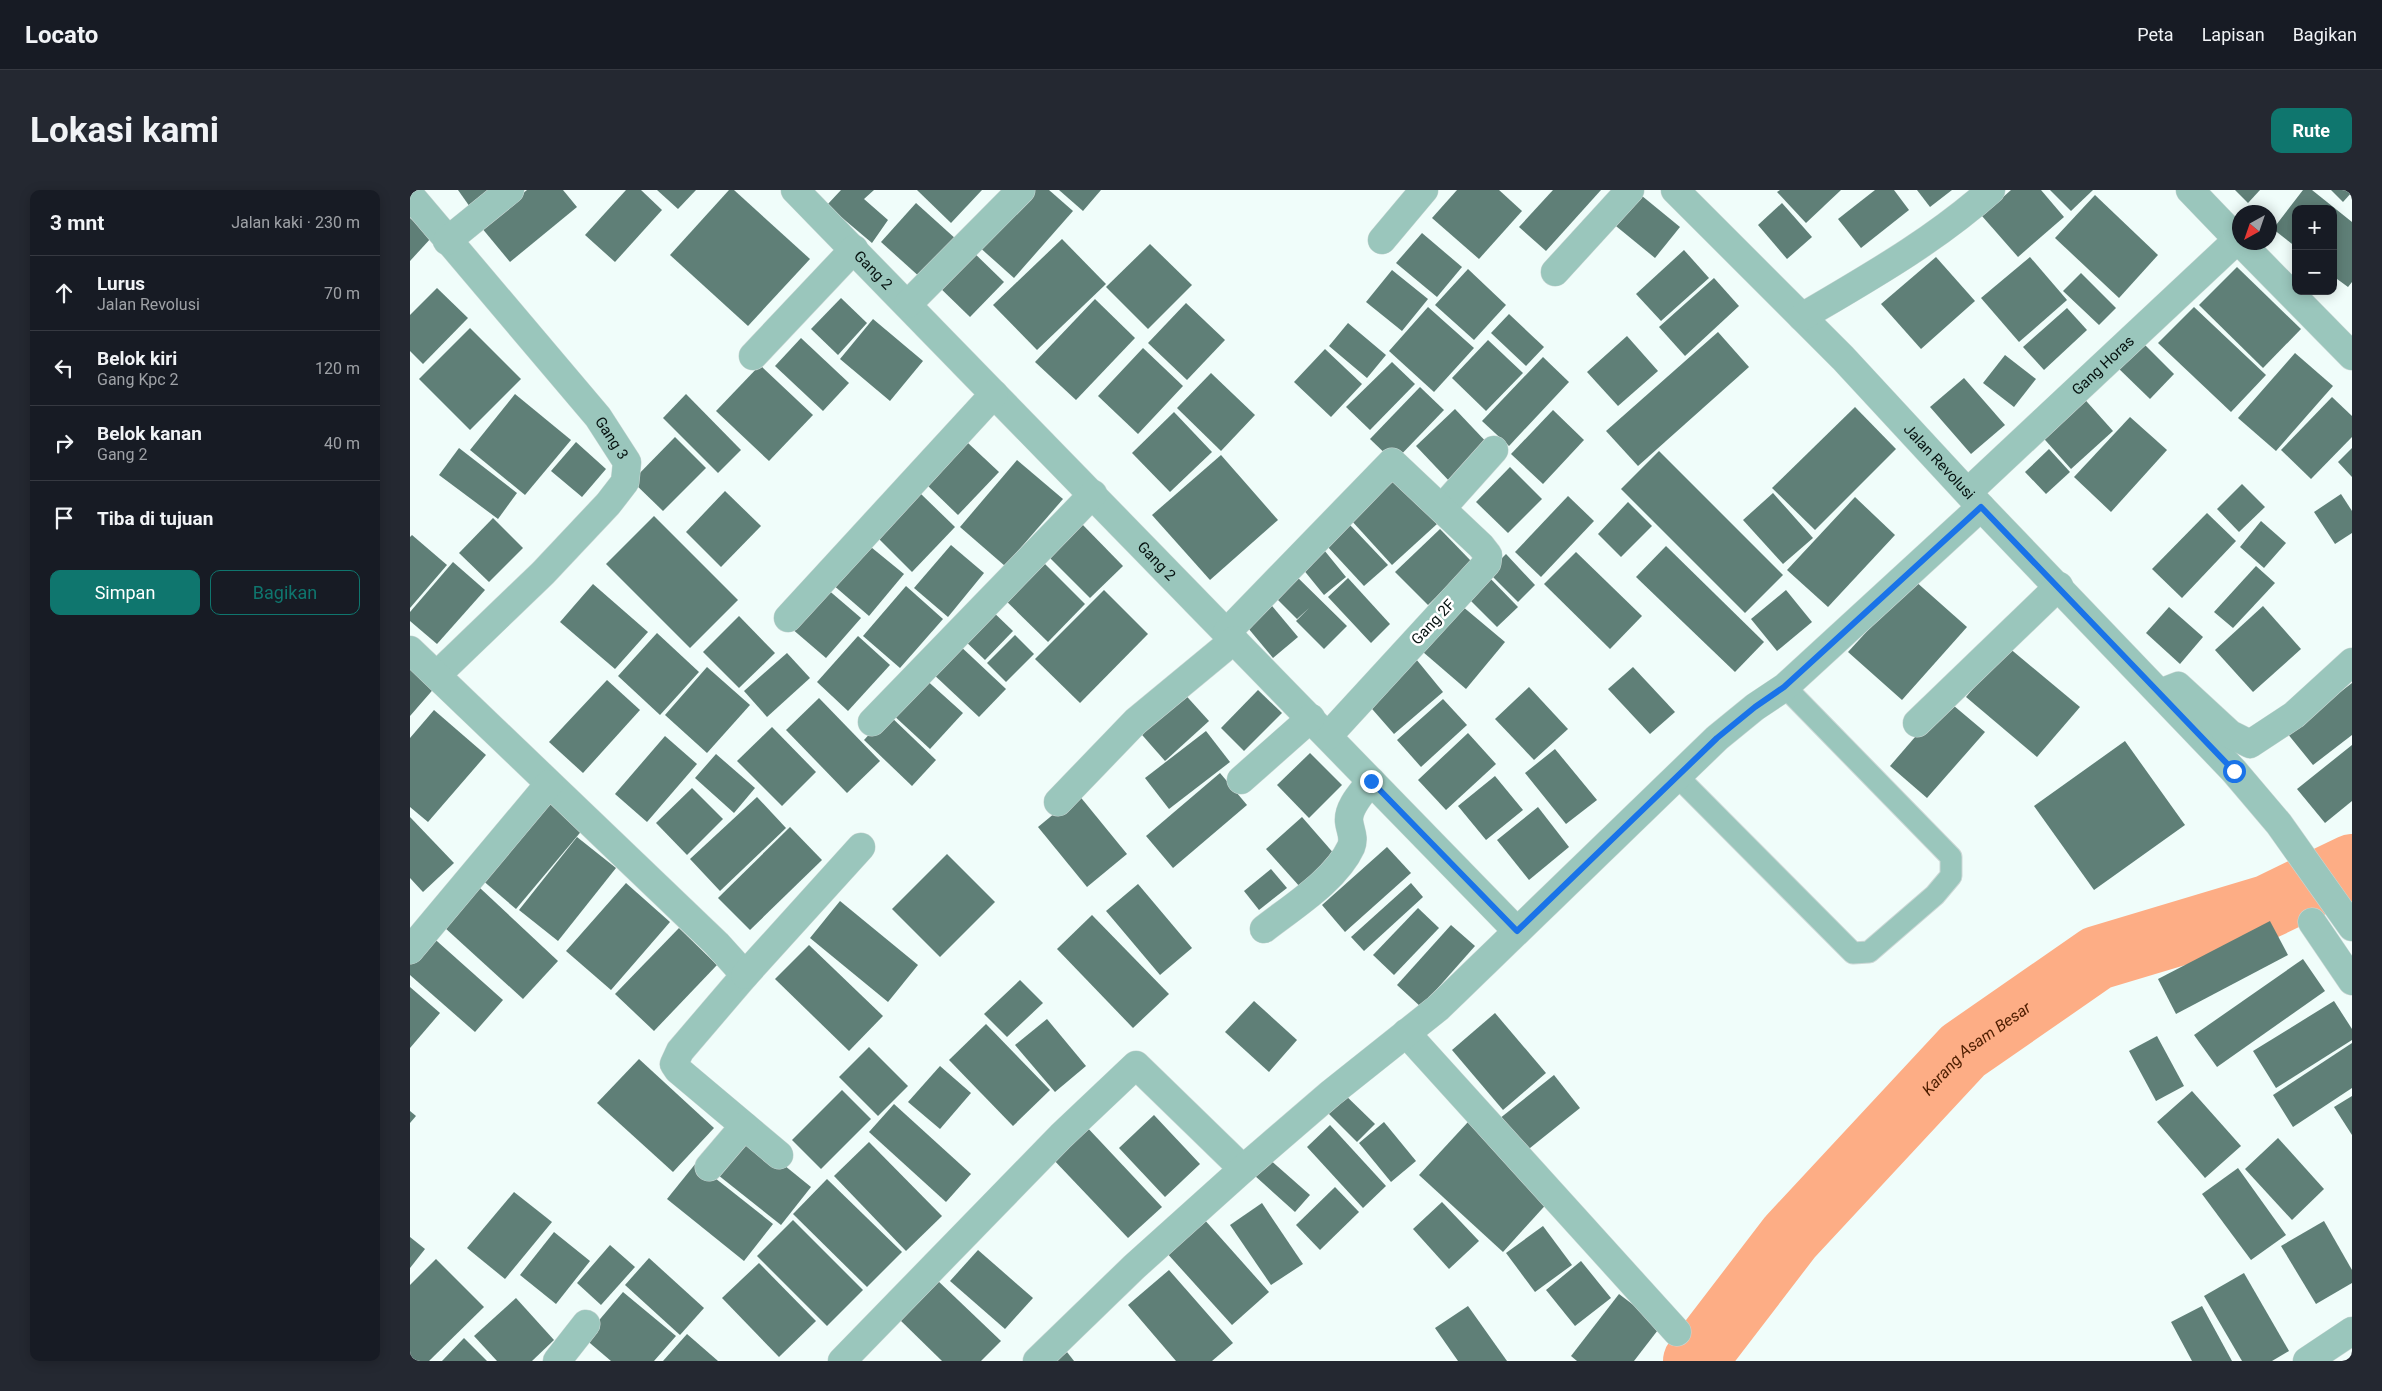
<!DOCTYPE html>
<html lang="id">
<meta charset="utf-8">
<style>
:root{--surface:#171b24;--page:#242831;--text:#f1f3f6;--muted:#9ea1a6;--line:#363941;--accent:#0f766e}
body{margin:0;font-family:Roboto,sans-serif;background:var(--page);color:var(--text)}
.controls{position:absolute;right:15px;top:15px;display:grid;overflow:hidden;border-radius:10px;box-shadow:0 2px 12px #0003}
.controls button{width:45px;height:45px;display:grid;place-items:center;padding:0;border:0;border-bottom:1px solid var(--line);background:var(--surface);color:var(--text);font:25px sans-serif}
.compass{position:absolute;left:1822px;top:15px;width:45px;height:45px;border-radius:50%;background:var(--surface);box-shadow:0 2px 12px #0003;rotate:220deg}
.stop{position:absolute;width:15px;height:15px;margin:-11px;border:4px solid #1a73e8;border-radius:50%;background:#fff}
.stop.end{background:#1a73e8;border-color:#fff;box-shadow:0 1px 5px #0008}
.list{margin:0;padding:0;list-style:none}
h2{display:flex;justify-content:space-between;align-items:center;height:65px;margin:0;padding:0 20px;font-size:21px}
h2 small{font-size:16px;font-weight:400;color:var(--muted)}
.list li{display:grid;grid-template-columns:32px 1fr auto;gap:15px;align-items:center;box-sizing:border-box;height:75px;padding:0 20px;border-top:1px solid var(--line)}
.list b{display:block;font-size:19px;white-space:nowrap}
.list p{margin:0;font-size:16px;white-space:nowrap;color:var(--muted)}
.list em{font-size:16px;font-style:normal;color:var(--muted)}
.actions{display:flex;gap:10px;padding:15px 20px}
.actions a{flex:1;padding:11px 0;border:1px solid var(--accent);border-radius:10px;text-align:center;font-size:18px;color:var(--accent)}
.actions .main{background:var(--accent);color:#fff}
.icon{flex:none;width:28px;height:28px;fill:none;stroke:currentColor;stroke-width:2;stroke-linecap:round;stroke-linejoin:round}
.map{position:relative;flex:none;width:1942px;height:1171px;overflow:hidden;border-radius:10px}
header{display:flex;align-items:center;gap:30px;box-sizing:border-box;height:70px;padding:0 25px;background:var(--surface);border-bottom:1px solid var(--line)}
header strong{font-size:24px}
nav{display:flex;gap:28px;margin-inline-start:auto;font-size:18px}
.intro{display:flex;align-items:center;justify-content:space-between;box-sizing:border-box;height:120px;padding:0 30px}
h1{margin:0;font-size:35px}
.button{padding:12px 22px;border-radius:10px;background:var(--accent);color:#fff;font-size:18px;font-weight:700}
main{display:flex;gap:30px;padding:0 30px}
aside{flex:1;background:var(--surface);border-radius:10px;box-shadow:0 2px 12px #0003}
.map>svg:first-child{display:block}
</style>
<header>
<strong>Locato</strong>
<nav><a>Peta</a><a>Lapisan</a><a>Bagikan</a></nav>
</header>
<div class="intro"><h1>Lokasi kami</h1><a class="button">Rute</a></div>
<main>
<aside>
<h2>3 mnt<small>Jalan kaki · 230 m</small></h2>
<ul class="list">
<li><svg class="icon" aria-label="ahead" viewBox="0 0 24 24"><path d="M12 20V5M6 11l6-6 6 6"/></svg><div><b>Lurus</b><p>Jalan Revolusi</p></div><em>70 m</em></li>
<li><svg class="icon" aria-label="left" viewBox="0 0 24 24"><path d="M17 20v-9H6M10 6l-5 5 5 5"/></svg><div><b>Belok kiri</b><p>Gang Kpc 2</p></div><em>120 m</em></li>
<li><svg class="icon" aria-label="right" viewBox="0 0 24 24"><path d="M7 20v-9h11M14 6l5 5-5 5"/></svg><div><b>Belok kanan</b><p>Gang 2</p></div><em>40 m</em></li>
<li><svg class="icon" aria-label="arrive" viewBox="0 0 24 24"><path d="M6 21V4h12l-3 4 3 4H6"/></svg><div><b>Tiba di tujuan</b></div></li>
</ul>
<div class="actions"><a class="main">Simpan</a><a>Bagikan</a></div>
</aside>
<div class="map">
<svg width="1942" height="1171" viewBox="0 0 1942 1171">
<rect width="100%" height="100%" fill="#f0fdfa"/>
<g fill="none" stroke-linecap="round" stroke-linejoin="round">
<path stroke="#fdad85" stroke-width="64" id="s1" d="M1285,1171L1380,1047L1553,861L1687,768L1857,717L1942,676"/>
</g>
<g fill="#5f7f77">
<polygon points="48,0 82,0 60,17"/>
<polygon points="117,0 153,0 167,17 100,72 71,37"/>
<polygon points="216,0 231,0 252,20 205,72 175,45"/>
<polygon points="247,0 286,0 268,19"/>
<polygon points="319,0 324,0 400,69 338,136 260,65"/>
<polygon points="431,0 464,0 454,9 478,30 462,53 417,15"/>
<polygon points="507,0 572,0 541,33"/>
<polygon points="617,0 639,0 663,21 604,88 567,55"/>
<polygon points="649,0 691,0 673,21"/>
<polygon points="1047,0 1089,0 1112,21 1069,69 1022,28"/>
<polygon points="1143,0 1191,0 1136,61 1109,37"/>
<polygon points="1370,0 1431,0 1396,33 1367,2"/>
<polygon points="1465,0 1484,0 1499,20 1451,58 1428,29"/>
<polygon points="1507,0 1542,0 1520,17"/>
<polygon points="1601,0 1631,0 1654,27 1608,67 1572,26"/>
<polygon points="1640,0 1683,0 1661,21"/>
<polygon points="1825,0 1850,0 1838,13"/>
<polygon points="1893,0 1902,0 1942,32 1942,92 1938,97 1923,86 1923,19 1886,19 1886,57 1863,39"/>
<polygon points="1921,0 1942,0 1942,2 1933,12"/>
<polygon points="1226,1 1270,37 1245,68 1201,32"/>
<polygon points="1685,5 1748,65 1709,108 1645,48"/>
<polygon points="506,13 547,50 512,89 471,52"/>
<polygon points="1372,13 1402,47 1377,69 1348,35"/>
<polygon points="0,28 22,47 0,71"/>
<polygon points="1012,43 1052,77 1027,107 986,73"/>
<polygon points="652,49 696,94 627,160 583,115"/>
<polygon points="740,54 782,95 738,139 696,97"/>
<polygon points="558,57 594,92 560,127 524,92"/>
<polygon points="1274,60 1299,88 1251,131 1226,104"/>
<polygon points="1526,67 1565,111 1511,159 1471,114"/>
<polygon points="1620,67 1657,110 1609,152 1571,108"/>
<polygon points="1827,77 1891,139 1853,178 1789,115"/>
<polygon points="1058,79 1096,115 1064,150 1025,115"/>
<polygon points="982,80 1018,109 992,141 956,112"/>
<polygon points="1671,83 1706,118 1689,135 1653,101"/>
<polygon points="1304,88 1329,116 1275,166 1249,137"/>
<polygon points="27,98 58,128 13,174 0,161 0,125"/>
<polygon points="431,108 457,133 428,165 401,139"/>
<polygon points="685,109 725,148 666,210 625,172"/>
<polygon points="776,113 815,150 777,190 738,153"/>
<polygon points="1018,117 1064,158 1024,202 979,161"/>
<polygon points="1784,117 1856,185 1821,222 1748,153"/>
<polygon points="1657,118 1677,140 1634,180 1613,157"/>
<polygon points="1099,124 1134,157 1116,176 1081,143"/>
<polygon points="463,129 513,171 480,211 430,169"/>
<polygon points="938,133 976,165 957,188 919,156"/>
<polygon points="60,138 111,189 60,240 9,189"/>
<polygon points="1308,142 1339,177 1228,276 1196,241"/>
<polygon points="1217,146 1248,181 1208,216 1177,182"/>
<polygon points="391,148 439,193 413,221 365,176"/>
<polygon points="1078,150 1113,183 1076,221 1042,188"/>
<polygon points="1730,150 1764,184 1740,209 1705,175"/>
<polygon points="733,158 773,196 728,244 688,206"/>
<polygon points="915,159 952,194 921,227 884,192"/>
<polygon points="1885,163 1923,196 1866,261 1828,228"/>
<polygon points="1595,165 1626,189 1604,217 1573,193"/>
<polygon points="1133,167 1159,192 1099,256 1072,231"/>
<polygon points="982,172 1005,194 960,240 936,217"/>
<polygon points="350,175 403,225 359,271 306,221"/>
<polygon points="801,183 845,225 811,261 767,218"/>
<polygon points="1554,188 1595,235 1561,264 1520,217"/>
<polygon points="1010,197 1034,220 984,272 960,249"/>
<polygon points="105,204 161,250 115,305 60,260"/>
<polygon points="276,204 331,260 308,283 253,228"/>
<polygon points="1670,204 1703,241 1661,279 1628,242"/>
<polygon points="1922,207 1942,226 1942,247 1901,289 1871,260"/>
<polygon points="1445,217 1486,259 1405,340 1362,298"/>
<polygon points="1045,219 1081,257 1042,294 1006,256"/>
<polygon points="1143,220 1174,250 1133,294 1101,264"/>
<polygon points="764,222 802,262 760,302 722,263"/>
<polygon points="1720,227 1757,260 1701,322 1664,287"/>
<polygon points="265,247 296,278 253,321 222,291"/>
<polygon points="166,252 196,279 172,307 141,281"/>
<polygon points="558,253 589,282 548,325 518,296"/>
<polygon points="49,258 107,303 88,329 29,285"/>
<polygon points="1942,258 1942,287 1928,272"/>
<polygon points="1639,259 1660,282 1636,304 1615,282"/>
<polygon points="1249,261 1373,385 1335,423 1211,299"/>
<polygon points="811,265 868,330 800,390 742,325"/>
<polygon points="607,270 653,309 595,376 550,337"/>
<polygon points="1100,277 1132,309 1098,343 1066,312"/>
<polygon points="986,289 1027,334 982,375 941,330"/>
<polygon points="1832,294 1855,317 1829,342 1807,319"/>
<polygon points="315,301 351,336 311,377 276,342"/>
<polygon points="510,303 545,337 502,382 467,347"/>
<polygon points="1363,303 1403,348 1373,374 1333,330"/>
<polygon points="1931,304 1942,321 1942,343 1925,354 1904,322"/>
<polygon points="1158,306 1184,331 1131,387 1105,362"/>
<polygon points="1445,307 1485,345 1418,417 1377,380"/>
<polygon points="1218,312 1242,336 1211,367 1188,344"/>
<polygon points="1797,323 1826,351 1772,408 1742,379"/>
<polygon points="244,326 328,410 280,458 196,374"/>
<polygon points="83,328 113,358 79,392 49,363"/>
<polygon points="1851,331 1876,353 1854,378 1830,357"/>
<polygon points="670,332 713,376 680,408 637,365"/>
<polygon points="940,335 978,375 954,396 917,356"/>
<polygon points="1030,339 1062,372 1018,415 985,382"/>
<polygon points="2,345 37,375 0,418 0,347"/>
<polygon points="456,353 494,384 459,426 422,394"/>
<polygon points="541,355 574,383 538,427 504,398"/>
<polygon points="910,355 936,387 914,405 888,373"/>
<polygon points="1256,356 1354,452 1325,482 1226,387"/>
<polygon points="1166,362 1232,426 1200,459 1134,394"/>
<polygon points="1096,364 1125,395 1108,412 1078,382"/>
<polygon points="627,366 675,414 638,452 589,404"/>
<polygon points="43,372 75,400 27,454 0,431 0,422"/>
<polygon points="1846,376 1865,393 1823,438 1804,422"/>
<polygon points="882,382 937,436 914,459 886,431 899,418 887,429 861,403"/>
<polygon points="1075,383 1108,417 1087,437 1053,403"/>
<polygon points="938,388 980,434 961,453 918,407"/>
<polygon points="1504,390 1557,437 1492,510 1438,462"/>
<polygon points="183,394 238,442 205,479 150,432"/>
<polygon points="496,396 533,429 490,478 453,446"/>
<polygon points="416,398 451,428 416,468 381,438"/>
<polygon points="694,400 738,444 670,513 625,469"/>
<polygon points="1376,400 1402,432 1367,461 1341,429"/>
<polygon points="858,411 888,447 863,468 833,432"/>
<polygon points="1052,416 1095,452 1056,499 1013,462"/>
<polygon points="1853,416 1891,459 1843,502 1805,460"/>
<polygon points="578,417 603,441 575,470 550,446"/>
<polygon points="1759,417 1793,447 1770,474 1736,443"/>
<polygon points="329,426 365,463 329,498 293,462"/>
<polygon points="247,443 289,482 250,525 208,486"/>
<polygon points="605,445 624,464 596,492 577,473"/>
<polygon points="448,446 480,475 438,521 407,492"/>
<polygon points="547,453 596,499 569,527 521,482"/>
<polygon points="1598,457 1670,517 1627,567 1556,507"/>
<polygon points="377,463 400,488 357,527 334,501"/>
<polygon points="1006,469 1033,502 984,544 956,512"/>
<polygon points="0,471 27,495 0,526"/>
<polygon points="297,477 340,515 297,563 255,525"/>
<polygon points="1223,477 1265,522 1240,544 1198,499"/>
<polygon points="513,487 553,523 520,559 481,523"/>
<polygon points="197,490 230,520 173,583 139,552"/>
<polygon points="1942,493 1942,545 1903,575 1877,543"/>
<polygon points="1119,497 1158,539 1124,570 1085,529"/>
<polygon points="770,499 799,531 755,571 726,538"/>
<polygon points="848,500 872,523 834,561 811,538"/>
<polygon points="409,508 470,571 437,603 376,540"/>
<polygon points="1033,509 1057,535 1011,577 987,550"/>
<polygon points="1537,510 1575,542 1517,608 1480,576"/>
<polygon points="24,520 76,565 18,632 0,617 0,548"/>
<polygon points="478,524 526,570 502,596 454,550"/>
<polygon points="362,537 406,582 372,616 327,571"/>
<polygon points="796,541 820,572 759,619 735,588"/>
<polygon points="1058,543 1086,574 1036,620 1008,590"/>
<polygon points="255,546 287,574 237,632 205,604"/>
<polygon points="1715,551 1775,635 1684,700 1624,616"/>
<polygon points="1942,555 1942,611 1915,633 1887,599"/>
<polygon points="1145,559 1187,610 1156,634 1115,583"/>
<polygon points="900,563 932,595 899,628 867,595"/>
<polygon points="306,564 345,598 324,623 285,588"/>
<polygon points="810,583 837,615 763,678 736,646"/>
<polygon points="1085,586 1113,620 1076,650 1048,616"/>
<polygon points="282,598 313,629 277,665 246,633"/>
<polygon points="668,604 717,664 677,697 628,637"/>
<polygon points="347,607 376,638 310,701 280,669"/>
<polygon points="139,608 174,638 106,719 71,689"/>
<polygon points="1128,617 1159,657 1119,690 1087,650"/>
<polygon points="0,627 44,673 13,702 0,688"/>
<polygon points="892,627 926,666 891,698 856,659"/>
<polygon points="380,637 412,670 340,740 308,708"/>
<polygon points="167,647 206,678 148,751 109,720"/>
<polygon points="977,657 1001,683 935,742 912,715"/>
<polygon points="537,664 585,712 530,767 482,719"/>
<polygon points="861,679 877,698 849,720 834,701"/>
<polygon points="216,693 260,732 201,800 156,761"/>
<polygon points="1001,693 1013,707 954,761 941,747"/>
<polygon points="728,694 782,758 750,785 696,721"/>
<polygon points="70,698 148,771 113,809 34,737"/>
<polygon points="430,711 508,775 478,812 400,748"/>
<polygon points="1008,718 1029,738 984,785 963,765"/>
<polygon points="682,725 759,804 723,838 647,759"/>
<polygon points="1860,731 1878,765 1766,824 1748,789"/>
<polygon points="1041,735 1065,756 1011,817 987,795"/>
<polygon points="269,738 307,775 244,841 205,804"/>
<polygon points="19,744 93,810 65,842 0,785 0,766"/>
<polygon points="399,755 473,826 439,861 365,789"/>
<polygon points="1893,769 1915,801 1807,877 1784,845"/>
<polygon points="610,790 633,813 597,847 574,824"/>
<polygon points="0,797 30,823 0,858"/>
<polygon points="844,811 887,850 859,882 815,842"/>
<polygon points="1924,811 1942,839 1942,850 1866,898 1843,861"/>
<polygon points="1085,823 1136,883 1093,920 1042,860"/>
<polygon points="637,829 676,876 645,902 605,855"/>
<polygon points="576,834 640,900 603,936 539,870"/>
<polygon points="1747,846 1774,896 1746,911 1719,861"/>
<polygon points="1942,853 1942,898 1883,937 1863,905"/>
<polygon points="459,857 498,896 468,926 429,887"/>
<polygon points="229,869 304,938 263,982 187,913"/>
<polygon points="530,876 561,903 530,939 498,912"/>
<polygon points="1144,885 1170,918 1115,962 1089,929"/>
<polygon points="929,899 965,934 947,952 912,917"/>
<polygon points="432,900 461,929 411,979 382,950"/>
<polygon points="1782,901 1831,956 1795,988 1747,932"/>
<polygon points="1942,906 1942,945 1924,917"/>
<polygon points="484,914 561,984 536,1012 459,942"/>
<polygon points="0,921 6,926 0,933"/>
<polygon points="744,925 790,974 755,1007 709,958"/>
<polygon points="974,932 1006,971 981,992 949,953"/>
<polygon points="1058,932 1141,1009 1093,1062 1009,985"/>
<polygon points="674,934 752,1017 718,1048 640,966"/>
<polygon points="920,935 976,996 953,1018 897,957"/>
<polygon points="333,942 401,997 371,1035 303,981"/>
<polygon points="1868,948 1914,999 1882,1030 1835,979"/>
<polygon points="459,952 532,1026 496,1061 424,986"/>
<polygon points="858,968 900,1005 885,1022 844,985"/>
<polygon points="286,973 363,1034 334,1071 257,1009"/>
<polygon points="1828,978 1876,1045 1841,1070 1792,1004"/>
<polygon points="417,989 492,1062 457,1097 383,1024"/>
<polygon points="925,997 949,1022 910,1060 886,1035"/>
<polygon points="104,1002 142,1032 95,1089 57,1058"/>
<polygon points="1032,1012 1069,1051 1039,1079 1003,1039"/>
<polygon points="852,1013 893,1074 861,1095 820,1035"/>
<polygon points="793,1028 859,1102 822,1135 755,1061"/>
<polygon points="383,1030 453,1100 417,1136 347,1066"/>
<polygon points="1914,1031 1942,1080 1942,1093 1906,1114 1871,1056"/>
<polygon points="1133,1036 1162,1075 1125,1102 1096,1063"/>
<polygon points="144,1042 180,1071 146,1114 110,1085"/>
<polygon points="0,1047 15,1059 0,1078"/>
<polygon points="200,1055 225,1077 191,1115 167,1093"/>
<polygon points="568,1060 623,1108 595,1139 540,1091"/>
<polygon points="239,1068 294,1118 270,1145 215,1095"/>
<polygon points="26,1069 74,1117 19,1171 5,1171 0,1166 0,1095"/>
<polygon points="1171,1071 1201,1108 1165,1136 1136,1100"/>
<polygon points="349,1073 406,1131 369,1167 312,1108"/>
<polygon points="759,1080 823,1153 802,1171 766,1171 718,1115"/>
<polygon points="1834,1083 1879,1161 1862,1171 1832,1171 1794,1106"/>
<polygon points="526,1089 591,1151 571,1171 532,1171 488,1128"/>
<polygon points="213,1102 266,1146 244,1171 201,1171 174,1148"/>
<polygon points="1209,1104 1251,1136 1224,1171 1167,1171 1161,1166"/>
<polygon points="106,1108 144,1150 122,1171 87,1171 64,1146"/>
<polygon points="1058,1116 1097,1171 1048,1171 1025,1138"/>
<polygon points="1792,1116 1822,1171 1782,1171 1761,1132"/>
<polygon points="277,1144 308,1171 253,1171"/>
<polygon points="54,1148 77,1171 32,1171"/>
<polygon points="657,1162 664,1171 646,1171"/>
</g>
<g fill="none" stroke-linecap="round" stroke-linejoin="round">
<defs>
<polyline id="service" points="1268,587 1443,763 1459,762 1525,705 1541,686 1541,667 1375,497"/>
<g id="minor">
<path id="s2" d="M385,0L1107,741"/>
<path id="s3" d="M1265,0L1433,168L1571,317L1824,581L1869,634L1942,737"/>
<polyline points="1780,0 1830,52"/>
<path id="s4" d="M0,5L188,227L217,272L215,292L198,314L133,383L28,484"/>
<polyline points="972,50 1014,0"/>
<polyline points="37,51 100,0"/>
<polyline points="1830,52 1942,166"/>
<polyline points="1145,82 1220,0"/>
<polyline points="498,114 611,0"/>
<path d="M1392,127C1458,88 1524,51 1581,0"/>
<polyline points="343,166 444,59"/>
<path id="s5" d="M1558,302L1827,50"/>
<polyline points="1032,318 1084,260"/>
<polyline points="378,428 584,204"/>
<polyline points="817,442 982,272 1071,356 1078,365 1077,373 918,546"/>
<polyline points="0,460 307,754 335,785 270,861 264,874 268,880 369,965"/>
<polyline points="1750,503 1768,496 1820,544 1840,554 1884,525 1942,472"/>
<polyline points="462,532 683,304"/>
<polyline points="1507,533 1649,396"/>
<polyline points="831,590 901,528"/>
<polyline points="648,612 726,531 824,450"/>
<polyline points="1902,732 1942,791"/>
<path d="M854,739C882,717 926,690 941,657C945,647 940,641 939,631C938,616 953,602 961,591"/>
<polyline points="0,760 139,594"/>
<polyline points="335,785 451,657"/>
<polyline points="996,843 1267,1142"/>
<polyline points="299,977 334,936"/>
<polyline points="147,1171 176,1134"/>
<polyline points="432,1171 651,946 726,875 833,979"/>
<polyline points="627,1171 724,1077 833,979 920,904 1028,818 1307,548 1345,517 1375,497 1571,317"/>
<polyline points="1897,1171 1942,1141"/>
</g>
</defs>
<use href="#service" stroke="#cbd7d5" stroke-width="23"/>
<use href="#minor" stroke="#cbd7d5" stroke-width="29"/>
<use href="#service" stroke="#9ac6bc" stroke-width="21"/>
<use href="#minor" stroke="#9ac6bc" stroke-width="28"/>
</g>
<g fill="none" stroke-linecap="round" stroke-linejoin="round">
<polyline stroke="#1a73e8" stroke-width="6" points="961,591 1107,741 1307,548 1345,517 1374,497 1571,317 1824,581"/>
</g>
<g text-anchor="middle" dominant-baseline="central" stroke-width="5" stroke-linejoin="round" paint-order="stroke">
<g font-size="15" fill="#061210" stroke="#fff">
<text stroke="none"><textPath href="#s2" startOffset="112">Gang 2</textPath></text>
<text stroke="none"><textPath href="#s5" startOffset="185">Gang Horas</textPath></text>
<text stroke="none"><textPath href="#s4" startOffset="316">Gang 3</textPath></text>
<text stroke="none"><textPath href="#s3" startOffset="379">Jalan Revolusi</textPath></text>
<text stroke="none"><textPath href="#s2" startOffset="518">Gang 2</textPath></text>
<text transform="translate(1023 432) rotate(-47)">Gang 2F</text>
</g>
<g font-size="16" font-style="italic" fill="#4e1e00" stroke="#fff">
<text stroke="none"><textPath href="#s1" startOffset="422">Karang Asam Besar</textPath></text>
</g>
</g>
</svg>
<div class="controls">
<button>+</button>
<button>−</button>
</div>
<svg class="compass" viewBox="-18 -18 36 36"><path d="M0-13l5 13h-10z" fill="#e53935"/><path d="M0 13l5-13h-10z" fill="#9ea1a6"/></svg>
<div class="stop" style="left:1824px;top:581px"></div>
<div class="stop end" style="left:961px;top:591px"></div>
</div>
</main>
